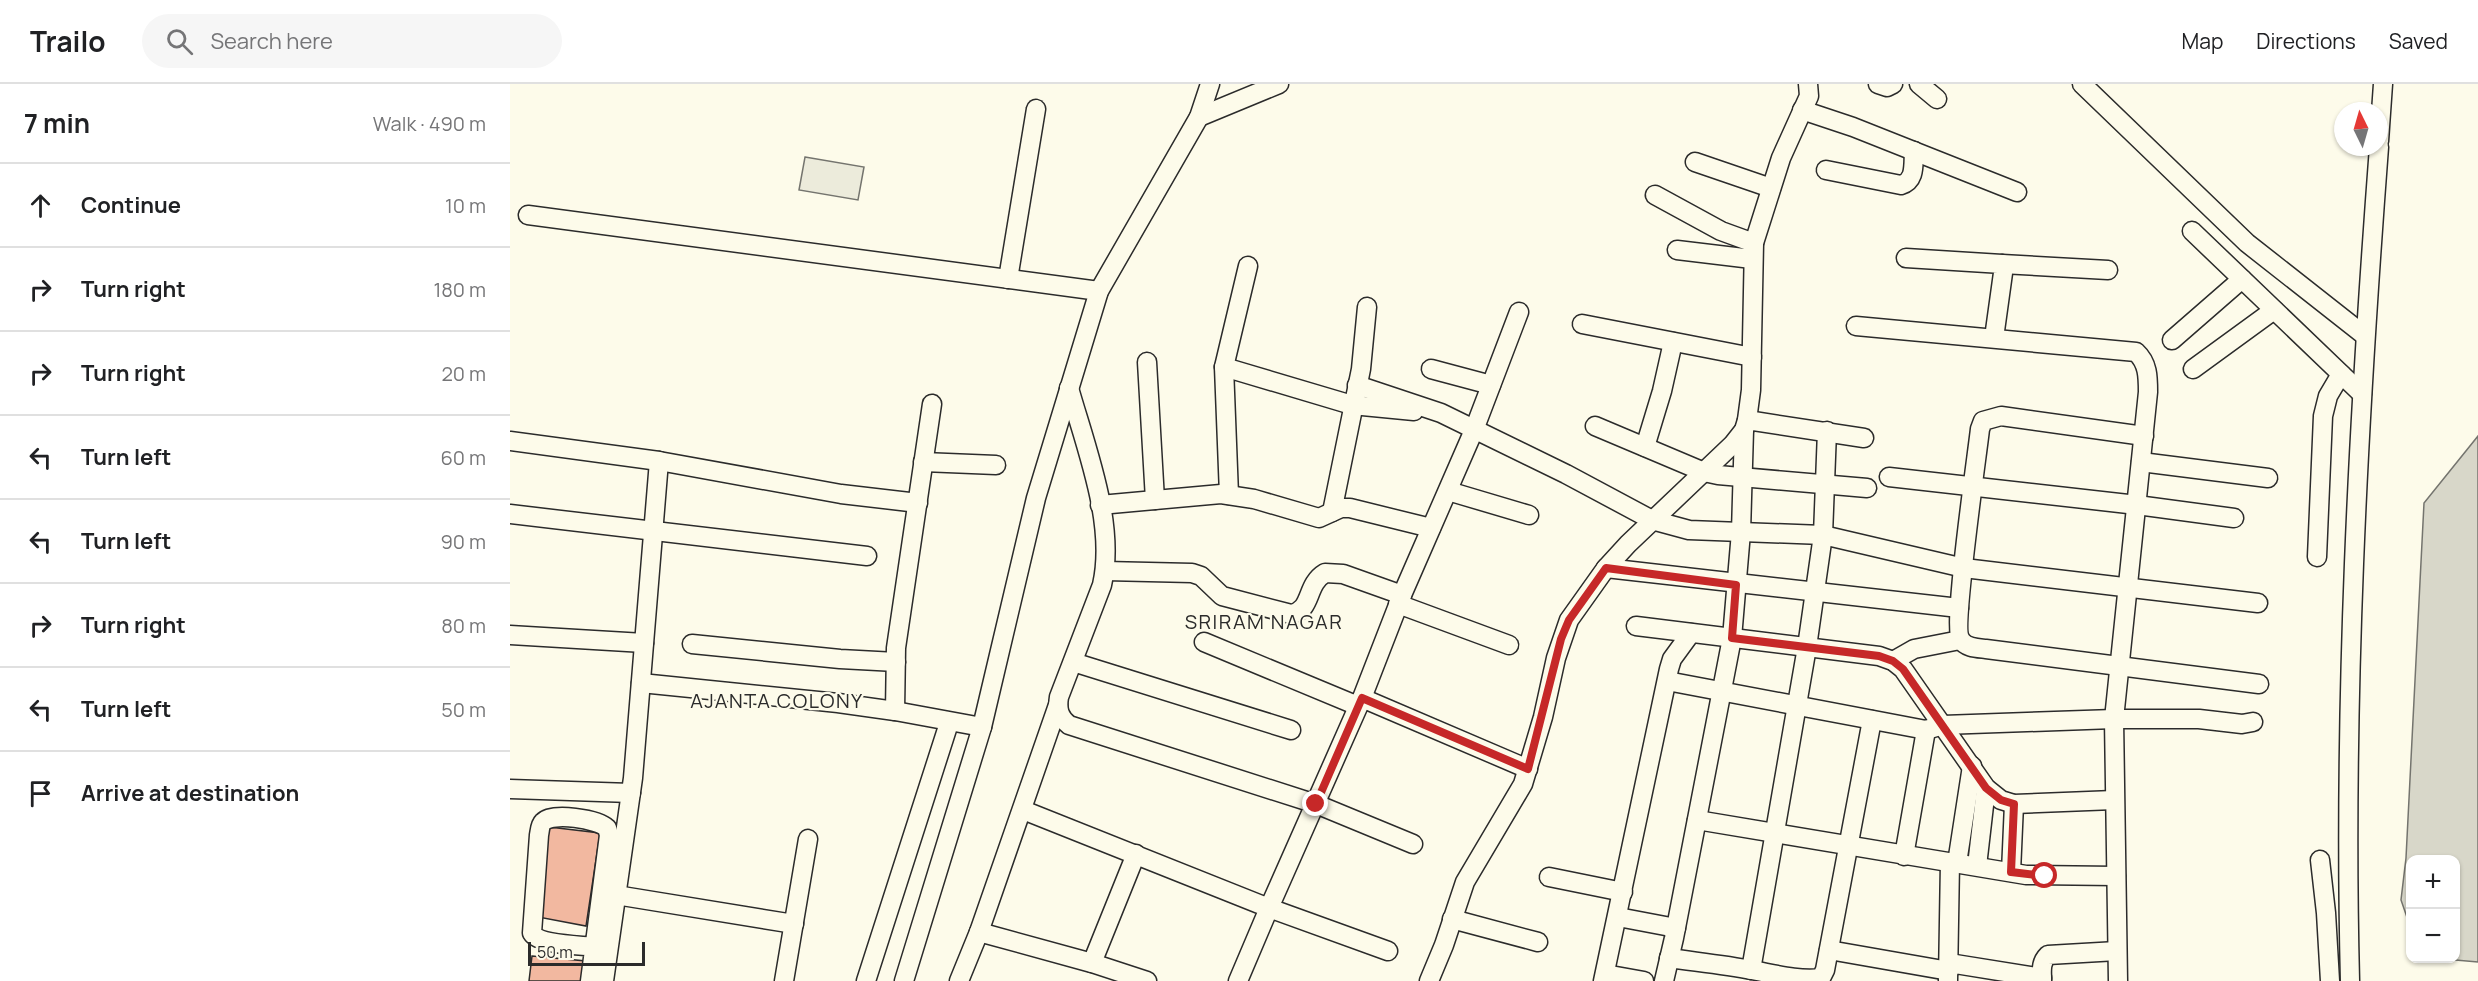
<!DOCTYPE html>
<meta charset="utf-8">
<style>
:root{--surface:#fff;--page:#f6f6f6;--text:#202124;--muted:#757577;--line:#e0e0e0}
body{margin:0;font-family:Manrope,sans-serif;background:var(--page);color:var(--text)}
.controls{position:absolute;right:18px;bottom:18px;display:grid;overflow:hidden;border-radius:12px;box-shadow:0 2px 4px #0004}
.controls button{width:54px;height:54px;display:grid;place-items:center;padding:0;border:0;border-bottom:2px solid var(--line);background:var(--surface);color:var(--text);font:30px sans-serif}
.compass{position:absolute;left:1824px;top:18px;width:54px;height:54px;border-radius:50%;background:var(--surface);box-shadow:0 2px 4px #0004;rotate:355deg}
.scale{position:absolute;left:18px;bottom:15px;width:117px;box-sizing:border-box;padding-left:6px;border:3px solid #2b2b2b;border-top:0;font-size:16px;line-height:21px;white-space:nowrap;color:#2b2b2b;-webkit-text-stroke:4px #fdfbea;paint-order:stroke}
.stop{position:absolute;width:18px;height:18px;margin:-14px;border:4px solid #c62828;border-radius:50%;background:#fff}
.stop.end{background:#c62828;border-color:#fff;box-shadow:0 2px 6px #0008}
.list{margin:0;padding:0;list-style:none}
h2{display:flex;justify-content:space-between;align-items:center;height:78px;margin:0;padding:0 24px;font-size:26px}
h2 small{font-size:20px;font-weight:400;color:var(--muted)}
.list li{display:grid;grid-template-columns:39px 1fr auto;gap:18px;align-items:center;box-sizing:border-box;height:84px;padding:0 24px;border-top:2px solid var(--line)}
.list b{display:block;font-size:22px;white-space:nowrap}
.list em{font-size:20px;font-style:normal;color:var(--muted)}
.icon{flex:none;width:33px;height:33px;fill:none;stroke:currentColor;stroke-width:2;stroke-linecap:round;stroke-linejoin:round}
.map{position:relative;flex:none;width:1968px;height:897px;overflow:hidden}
header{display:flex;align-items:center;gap:36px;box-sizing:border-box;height:84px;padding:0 30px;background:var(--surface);border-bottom:2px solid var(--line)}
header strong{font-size:28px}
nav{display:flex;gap:33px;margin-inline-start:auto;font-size:21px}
.search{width:420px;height:54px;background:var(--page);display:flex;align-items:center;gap:15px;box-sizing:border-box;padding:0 21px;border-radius:33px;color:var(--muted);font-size:22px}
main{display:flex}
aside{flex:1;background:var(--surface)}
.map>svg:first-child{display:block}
</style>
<header>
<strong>Trailo</strong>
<div class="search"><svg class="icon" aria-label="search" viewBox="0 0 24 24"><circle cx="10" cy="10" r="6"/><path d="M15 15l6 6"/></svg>Search here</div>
<nav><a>Map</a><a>Directions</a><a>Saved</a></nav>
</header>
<main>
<aside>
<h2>7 min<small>Walk · 490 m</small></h2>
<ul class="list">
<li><svg class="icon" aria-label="ahead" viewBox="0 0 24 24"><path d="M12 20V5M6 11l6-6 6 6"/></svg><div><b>Continue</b></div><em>10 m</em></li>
<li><svg class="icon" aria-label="right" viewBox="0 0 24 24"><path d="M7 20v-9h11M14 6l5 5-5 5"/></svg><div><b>Turn right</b></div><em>180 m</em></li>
<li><svg class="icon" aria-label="right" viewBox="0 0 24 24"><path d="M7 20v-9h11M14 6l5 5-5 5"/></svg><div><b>Turn right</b></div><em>20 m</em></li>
<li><svg class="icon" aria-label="left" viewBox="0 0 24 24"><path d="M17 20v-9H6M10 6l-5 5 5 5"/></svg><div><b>Turn left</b></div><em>60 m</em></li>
<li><svg class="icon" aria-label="left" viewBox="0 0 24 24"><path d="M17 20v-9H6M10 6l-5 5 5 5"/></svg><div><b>Turn left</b></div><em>90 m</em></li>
<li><svg class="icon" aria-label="right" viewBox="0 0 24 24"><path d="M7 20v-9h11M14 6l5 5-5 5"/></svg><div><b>Turn right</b></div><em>80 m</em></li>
<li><svg class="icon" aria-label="left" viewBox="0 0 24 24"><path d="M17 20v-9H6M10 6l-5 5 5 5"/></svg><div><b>Turn left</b></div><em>50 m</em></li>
<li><svg class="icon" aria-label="arrive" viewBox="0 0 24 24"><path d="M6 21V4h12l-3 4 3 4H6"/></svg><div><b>Arrive at destination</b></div></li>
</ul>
</aside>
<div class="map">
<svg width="1968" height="897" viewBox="0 0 1968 897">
<rect width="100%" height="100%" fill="#fdfbea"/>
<polygon fill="#ecebdb" stroke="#74746e" stroke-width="1.5" points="295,73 354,83 348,116 289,106"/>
<polygon fill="#d8d7c9" stroke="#74746e" stroke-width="1.5" points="1968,352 1968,878 1934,875 1946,874 1946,776 1900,776 1900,842 1891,816 1896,774 1914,419"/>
<g fill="#f2b8a0" stroke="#2b2b2b" stroke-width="1.5">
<polygon points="39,743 90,749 76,842 28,833"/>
<polygon points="22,872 76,877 74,897 19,897"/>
</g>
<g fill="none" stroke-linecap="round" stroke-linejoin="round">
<defs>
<g id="minor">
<polyline points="1368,0 1377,3 1383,0"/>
<polyline points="1409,0 1427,15"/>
<polyline points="1572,0 1737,159 1854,251"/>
<polyline points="1292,26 1343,43 1507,108"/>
<polyline points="689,33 769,0"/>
<polyline points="1869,57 1873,0"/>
<polyline points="1185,78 1261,104"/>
<path d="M1316,86L1391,101C1406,97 1403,80 1404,67"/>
<polyline points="1145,111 1211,147 1244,159"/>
<polyline points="18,131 589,207"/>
<polyline points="1682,147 1852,310"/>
<polyline points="1167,166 1242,175"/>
<polyline points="1396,174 1492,180 1493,189 1484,254"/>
<polyline points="1492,180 1598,186"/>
<polyline points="498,195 526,25"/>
<polyline points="1072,240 1242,273"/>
<path d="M1346,242L1626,268C1638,279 1638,293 1638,308L1604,635L1608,897"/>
<polyline points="1662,256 1732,195"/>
<polyline points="637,278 645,416"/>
<polyline points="714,283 842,321 904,327"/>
<polyline points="921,285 981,301"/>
<polyline points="1683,285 1764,226"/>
<polyline points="847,301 931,329 1056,390 1142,436 1179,446 1313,451 1454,484 1748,519"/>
<path d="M559,304C576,364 606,440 592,501L549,613C547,625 549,633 559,641L806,720L903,760"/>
<polyline points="1237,336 1354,354"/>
<polyline points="1085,342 1194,388 1208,391 1357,404"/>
<path d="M1634,352L1491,332L1473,337L1470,345C1467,372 1442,544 1451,556C1456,564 1467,564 1476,565L1749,600"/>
<polyline points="0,357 149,377 331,410 408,419"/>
<polyline points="1135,363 1152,307 1163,258"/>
<polyline points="413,378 486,381"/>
<polyline points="1631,378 1758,394"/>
<polyline points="1379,393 1627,421 1724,434"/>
<polyline points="938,407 1019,431"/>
<polyline points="719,411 714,283 738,182"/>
<polyline points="590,421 711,410 744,415 809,434 831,424 840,424 921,444"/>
<polyline points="822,428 851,285 857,223"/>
<polyline points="0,430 357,472"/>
<polyline points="1807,473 1813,332 1818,312 1831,290"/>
<polyline points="1096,484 1449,524"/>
<path d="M595,487L682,489L691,492L712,512L781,530C803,526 795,501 815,489L833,490L892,511"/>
<polyline points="888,520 999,561"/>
<polyline points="1126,542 1369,572 1383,577 1393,585 1476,704 1491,716 1504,720 1604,716"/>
<polyline points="0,551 134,559"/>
<polyline points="694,558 848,622"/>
<polyline points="182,560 330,575 386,578"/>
<polyline points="1383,577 1404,565 1450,556"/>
<polyline points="563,578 781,646"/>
<polyline points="1157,597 1416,646 1433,641 1604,635 1689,635 1732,640 1743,638"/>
<polyline points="131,599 328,619 385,627 472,643"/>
<polyline points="852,614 1018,685"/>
<polyline points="385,627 386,564 422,320"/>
<polyline points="0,705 121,709"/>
<polyline points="513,726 759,824 728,897"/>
<polyline points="1187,736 1516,791 1606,792"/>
<polyline points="1394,772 1416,646"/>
<polyline points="1810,776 1816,829 1820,897"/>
<polyline points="1447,779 1462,682"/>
<polyline points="1467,782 1476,704"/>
<polyline points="1501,788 1504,720"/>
<polyline points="1039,793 1113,808"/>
<polyline points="106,811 284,840"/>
<polyline points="1108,833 1166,844"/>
<polyline points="942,835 1028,858"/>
<polyline points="469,848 582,879 637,897"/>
<polyline points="1319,866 1439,887"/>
<polyline points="878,867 759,824 852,614 892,511 964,346 1009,228"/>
<path d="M1159,874C1187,878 1215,881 1242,886C1264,890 1289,897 1311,894L1315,886L1362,636"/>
<polyline points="582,879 626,770"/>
<polyline points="1439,879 1532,894"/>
<polyline points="1241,886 1297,563 1313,451 1317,347"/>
<polyline points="1095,890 1134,897"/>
<polyline points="1438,896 1440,778"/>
<path d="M80,897L99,751L97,744C88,735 42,728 33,738C30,741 30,746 29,751L22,849C29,861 70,861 85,863"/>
<polyline points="94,897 123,694 149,377"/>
<polyline points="274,897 298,755"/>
<polyline points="356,897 439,639"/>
<polyline points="394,897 472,643 526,414 589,207 689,33 700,0"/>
<polyline points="449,897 469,848 548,621"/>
<polyline points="919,897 934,861 955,798 1013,700 1033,633 1046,574 1059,536 1096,484 1118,460 1223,360 1234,346 1237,336 1241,306 1244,159 1271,74 1299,12 1298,0"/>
<polyline points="1093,897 1159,585 1162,575 1181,549"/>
<polyline points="1154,897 1164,854 1222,554 1231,448 1234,346"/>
<path d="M1532,897C1532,887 1530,879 1538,871L1607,867"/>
<path d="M1840,897C1833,619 1848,340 1869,63"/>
</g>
</defs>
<use href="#minor" stroke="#2b2b2b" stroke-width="21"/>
<use href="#minor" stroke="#fdfbea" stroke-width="18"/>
</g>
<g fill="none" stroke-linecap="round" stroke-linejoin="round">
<polyline stroke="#c62828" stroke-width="8" points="806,720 852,614 1018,685 1051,555 1059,536 1096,484 1226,501 1222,554 1369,572 1383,577 1393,585 1476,704 1491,716 1504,720 1501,788 1535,792"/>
</g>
<g text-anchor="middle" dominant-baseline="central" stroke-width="4.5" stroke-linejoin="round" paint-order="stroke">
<g font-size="20" letter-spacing="1.5" fill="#2b2b2b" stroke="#fdfbea">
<text x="754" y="537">SRIRAM NAGAR</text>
<text x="267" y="616">AJANTA COLONY</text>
</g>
</g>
</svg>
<div class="controls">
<button>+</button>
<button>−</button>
</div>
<svg class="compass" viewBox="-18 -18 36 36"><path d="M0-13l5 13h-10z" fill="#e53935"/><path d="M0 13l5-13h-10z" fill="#757577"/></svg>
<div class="scale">50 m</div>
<div class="stop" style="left:1535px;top:792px"></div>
<div class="stop end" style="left:806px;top:720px"></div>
</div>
</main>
